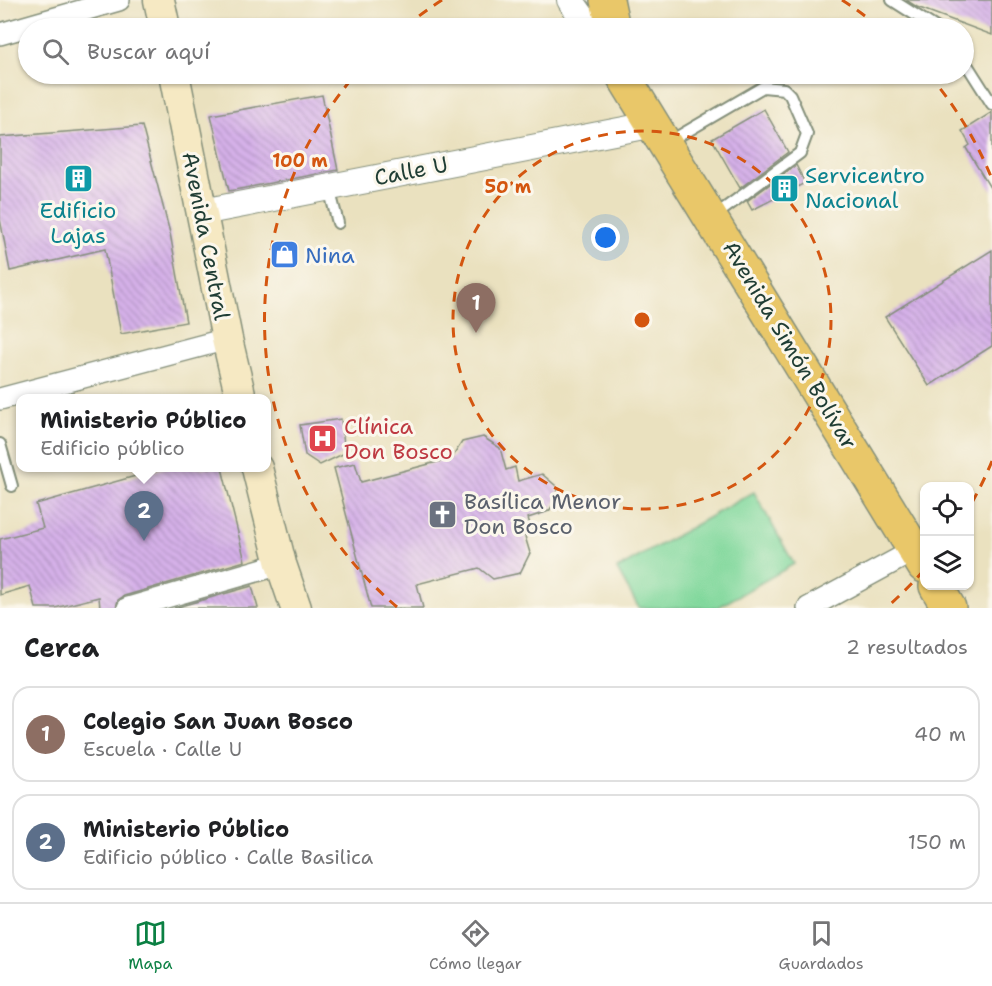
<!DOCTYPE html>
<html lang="es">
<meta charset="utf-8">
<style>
:root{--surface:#fff;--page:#f6f6f6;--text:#202124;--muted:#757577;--line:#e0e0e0;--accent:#0b8043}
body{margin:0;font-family:"Shantell Sans",sans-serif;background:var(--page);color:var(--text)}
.controls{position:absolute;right:18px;bottom:18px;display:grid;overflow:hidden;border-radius:12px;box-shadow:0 2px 4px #0004}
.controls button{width:54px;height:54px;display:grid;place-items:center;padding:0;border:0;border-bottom:2px solid var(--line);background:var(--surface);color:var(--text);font:30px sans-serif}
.you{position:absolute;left:606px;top:238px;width:21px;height:21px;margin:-15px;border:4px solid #fff;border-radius:50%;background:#1a73e8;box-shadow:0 0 0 9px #1a73e833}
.badge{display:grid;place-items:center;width:39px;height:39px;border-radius:50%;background:var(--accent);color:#fff;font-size:20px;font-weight:700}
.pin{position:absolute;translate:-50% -50px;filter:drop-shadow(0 2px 3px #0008)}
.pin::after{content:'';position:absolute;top:32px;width:21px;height:18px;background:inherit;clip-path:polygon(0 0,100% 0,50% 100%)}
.popup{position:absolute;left:16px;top:394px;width:255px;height:78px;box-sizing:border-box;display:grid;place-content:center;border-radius:12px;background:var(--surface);filter:drop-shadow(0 2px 4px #0005);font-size:20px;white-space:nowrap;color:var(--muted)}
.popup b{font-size:22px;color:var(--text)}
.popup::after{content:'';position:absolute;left:50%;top:100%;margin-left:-12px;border:12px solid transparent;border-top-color:var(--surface)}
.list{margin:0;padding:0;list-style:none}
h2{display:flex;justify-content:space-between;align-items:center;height:78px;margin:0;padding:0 24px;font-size:26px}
h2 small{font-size:20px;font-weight:400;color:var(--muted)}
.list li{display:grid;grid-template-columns:39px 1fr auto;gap:18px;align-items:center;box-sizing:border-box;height:96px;margin:0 12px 12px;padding:0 12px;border:2px solid var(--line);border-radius:18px}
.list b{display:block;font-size:22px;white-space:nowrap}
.list p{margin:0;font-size:20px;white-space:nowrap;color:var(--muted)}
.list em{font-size:20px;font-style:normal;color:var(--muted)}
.icon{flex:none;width:33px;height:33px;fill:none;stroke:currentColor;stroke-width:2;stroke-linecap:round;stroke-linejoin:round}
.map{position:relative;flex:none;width:992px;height:608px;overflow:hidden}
.search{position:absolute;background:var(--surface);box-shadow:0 2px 4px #0004;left:18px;right:18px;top:18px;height:66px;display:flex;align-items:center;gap:15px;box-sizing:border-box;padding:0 21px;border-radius:33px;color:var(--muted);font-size:22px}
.sheet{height:294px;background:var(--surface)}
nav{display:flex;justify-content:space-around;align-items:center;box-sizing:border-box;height:84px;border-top:2px solid var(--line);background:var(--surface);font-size:16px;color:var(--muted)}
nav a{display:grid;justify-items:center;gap:3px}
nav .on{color:var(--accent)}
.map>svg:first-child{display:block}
</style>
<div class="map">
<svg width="992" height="608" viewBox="0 0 992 608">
<defs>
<pattern id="building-back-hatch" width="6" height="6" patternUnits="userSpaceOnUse" patternTransform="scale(1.5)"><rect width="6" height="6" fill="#d6b1e9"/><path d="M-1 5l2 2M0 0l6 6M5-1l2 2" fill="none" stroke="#ad91be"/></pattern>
</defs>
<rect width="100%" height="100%" fill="#fbf7ec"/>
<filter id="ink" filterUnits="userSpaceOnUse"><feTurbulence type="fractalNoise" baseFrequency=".0167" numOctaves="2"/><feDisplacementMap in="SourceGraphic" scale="12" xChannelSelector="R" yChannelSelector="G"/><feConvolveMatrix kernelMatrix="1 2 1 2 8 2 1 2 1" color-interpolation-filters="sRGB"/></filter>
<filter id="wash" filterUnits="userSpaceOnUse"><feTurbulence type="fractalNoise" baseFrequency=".008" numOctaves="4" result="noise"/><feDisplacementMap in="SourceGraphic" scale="24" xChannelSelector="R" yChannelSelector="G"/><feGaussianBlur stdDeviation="1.35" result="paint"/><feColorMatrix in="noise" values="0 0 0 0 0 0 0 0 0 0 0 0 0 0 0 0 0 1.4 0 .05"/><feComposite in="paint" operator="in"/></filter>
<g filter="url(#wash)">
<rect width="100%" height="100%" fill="#eae1bf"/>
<polygon fill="#81d89c" stroke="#508a68" stroke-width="1.5" points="754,492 794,564 717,608 639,608 617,569"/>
<g id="blocks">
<g fill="url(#building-back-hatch)">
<polygon points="906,0 992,0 992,35 917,7"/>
<polygon points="322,95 338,170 229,191 211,115"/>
<polygon points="764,109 788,152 740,188 712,139"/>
<polygon points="992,112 992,191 966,148 970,145 962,131"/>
<polygon points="142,126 170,233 186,322 121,334 105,249 10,271 0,219 0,137"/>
<polygon points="796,165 805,183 752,210 747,201"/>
<polygon points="992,250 992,346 929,386 885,317"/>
<polygon points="341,419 345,453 320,465 305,455 300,425"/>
<polygon points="483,437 500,448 506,470 515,467 518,481 542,474 556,486 559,496 549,511 528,518 532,531 524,533 530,553 520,573 493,579 479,568 417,584 423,608 371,608 334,468 355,463 361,482 452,458 462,442"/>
<polygon points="164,468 222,468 245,561 124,596 118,600 116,608 100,608 99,597 55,608 36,608 30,586 0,595 0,539 43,528 36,504"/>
<polygon points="252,586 258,608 174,608"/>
</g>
</g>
</g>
<g filter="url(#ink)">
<use href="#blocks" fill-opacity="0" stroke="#848f7a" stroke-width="1.5"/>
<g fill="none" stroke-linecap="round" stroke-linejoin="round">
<defs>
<g id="service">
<polyline points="892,0 936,28"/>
<polyline points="964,60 992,104"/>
<polyline points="667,143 763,87 784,89 790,95 807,134 800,153 713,217"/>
<polyline points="329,188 338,223"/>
<polyline points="0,444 12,486"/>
</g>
<g id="minor">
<polyline points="0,34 119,0"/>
<polyline points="0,399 227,339"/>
<polyline points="128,608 281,564"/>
<polyline points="808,608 915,550"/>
</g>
<g id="tertiary">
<polyline points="570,0 590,28"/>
<polyline points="202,212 655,124"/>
</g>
<g id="secondary">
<polyline points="159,0 165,28"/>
<polyline points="174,74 227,339 241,398"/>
<polyline points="257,468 281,564 296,608"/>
</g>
<g id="primary">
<polyline points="607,0 613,28"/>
<polyline points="622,74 924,566"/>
<polyline points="936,586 949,608"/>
</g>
</defs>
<use href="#service" stroke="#848f7a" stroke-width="14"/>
<use href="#minor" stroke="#848f7a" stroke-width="24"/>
<use href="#tertiary" stroke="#848f7a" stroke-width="28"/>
<use href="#secondary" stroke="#848f7a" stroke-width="33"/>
<use href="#primary" stroke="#848f7a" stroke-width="36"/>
<use href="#service" stroke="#fff" stroke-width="10"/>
<use href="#minor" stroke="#fff" stroke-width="21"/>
<use href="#tertiary" stroke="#fff" stroke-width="26"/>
<use href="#secondary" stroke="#f6e9c3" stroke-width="30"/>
<use href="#primary" stroke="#e9c769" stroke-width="33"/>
</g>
</g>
<g fill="none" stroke="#d45610" stroke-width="3" stroke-dasharray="10 8">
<circle cx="642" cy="320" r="189"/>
<path d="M992 461A377 377 0 0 1 970 506M924 570A377 377 0 0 1 887 607M397 607A377 377 0 0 1 355 75M405 27A377 377 0 0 1 442 0M842 0A377 377 0 0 1 879 27M929 75A377 377 0 0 1 992 179"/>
</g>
<defs>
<symbol id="building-square" viewBox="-11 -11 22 22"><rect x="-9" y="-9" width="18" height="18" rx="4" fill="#0f9aa8" stroke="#fbf7ec"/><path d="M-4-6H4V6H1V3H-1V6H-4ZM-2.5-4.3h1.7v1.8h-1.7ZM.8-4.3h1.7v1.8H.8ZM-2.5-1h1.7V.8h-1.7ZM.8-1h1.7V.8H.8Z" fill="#fff"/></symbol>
<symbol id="shop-square" viewBox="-11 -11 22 22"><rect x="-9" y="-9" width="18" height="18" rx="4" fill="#3f7fe0" stroke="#fbf7ec"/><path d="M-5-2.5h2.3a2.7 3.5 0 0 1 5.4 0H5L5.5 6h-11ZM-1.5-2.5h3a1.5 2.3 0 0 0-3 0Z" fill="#fff"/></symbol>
<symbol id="hospital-square" viewBox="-11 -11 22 22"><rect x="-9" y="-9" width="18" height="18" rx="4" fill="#e0444e" stroke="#fbf7ec"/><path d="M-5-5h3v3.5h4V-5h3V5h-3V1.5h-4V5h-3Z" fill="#fff"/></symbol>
<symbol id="church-square" viewBox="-11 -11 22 22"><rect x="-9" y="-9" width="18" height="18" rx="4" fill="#6b7280" stroke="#fbf7ec"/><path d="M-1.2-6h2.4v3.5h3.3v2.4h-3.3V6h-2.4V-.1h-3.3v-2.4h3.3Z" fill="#fff"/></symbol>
</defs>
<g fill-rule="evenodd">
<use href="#building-square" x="62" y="162" width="33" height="33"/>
<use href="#building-square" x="768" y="172" width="33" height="33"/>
<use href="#shop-square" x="268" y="238" width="33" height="33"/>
<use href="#hospital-square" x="306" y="422" width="33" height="33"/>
<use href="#church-square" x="426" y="498" width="33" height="33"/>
</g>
<g text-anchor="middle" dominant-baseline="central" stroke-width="6" stroke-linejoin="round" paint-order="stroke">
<g font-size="22" fill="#1f3d34" stroke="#fbf7ec">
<text transform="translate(411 171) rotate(-11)">Calle U</text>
<text transform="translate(206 236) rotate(79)">Avenida Central</text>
<text transform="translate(790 345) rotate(59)">Avenida Simón Bolívar</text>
</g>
<g font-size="22" fill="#0d838f" stroke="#fbf7ec" text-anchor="start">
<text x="805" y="175">Servicentro<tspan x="805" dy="25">Nacional</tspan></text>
<text x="78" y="210" text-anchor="middle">Edificio<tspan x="78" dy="25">Lajas</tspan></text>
</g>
<g font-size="22" fill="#366cbe" stroke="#fbf7ec" text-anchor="start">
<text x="305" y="255">Nina</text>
</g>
<g font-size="22" fill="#be3a42" stroke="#fbf7ec" text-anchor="start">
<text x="344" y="426">Clínica<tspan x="344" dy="25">Don Bosco</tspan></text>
</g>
<g font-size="22" fill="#5b616d" stroke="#fbf7ec" text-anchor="start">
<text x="464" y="501">Basílica Menor<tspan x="464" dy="25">Don Bosco</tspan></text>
</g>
</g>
<circle cx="642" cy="320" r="9" fill="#d45610" stroke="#fbf7ec" stroke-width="3"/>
<g font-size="18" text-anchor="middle" font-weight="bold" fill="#d45610" stroke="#fbf7ec" stroke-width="6" stroke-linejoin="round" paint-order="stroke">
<text x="300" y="167">100 m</text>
<text x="508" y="193">50 m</text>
</g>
</svg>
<div class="controls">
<button><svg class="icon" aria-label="locate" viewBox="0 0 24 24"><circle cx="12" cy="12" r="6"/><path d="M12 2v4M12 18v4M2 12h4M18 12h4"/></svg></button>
<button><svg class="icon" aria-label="layers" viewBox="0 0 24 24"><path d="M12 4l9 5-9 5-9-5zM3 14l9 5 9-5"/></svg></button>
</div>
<div class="you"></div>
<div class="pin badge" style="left:476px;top:333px;background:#8d6e63">1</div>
<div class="pin badge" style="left:144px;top:541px;background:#5c6f8a">2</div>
<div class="popup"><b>Ministerio Público</b>Edificio público</div>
<div class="search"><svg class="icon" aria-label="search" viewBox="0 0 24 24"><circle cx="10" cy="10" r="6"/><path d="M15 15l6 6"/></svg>Buscar aquí</div>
</div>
<section class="sheet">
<h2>Cerca<small>2 resultados</small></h2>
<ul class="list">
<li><span class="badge" style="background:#8d6e63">1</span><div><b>Colegio San Juan Bosco</b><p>Escuela · Calle U</p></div><em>40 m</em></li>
<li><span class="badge" style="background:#5c6f8a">2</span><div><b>Ministerio Público</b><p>Edificio público · Calle Basilica</p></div><em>150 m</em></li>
</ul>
</section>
<nav>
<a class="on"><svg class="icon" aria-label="map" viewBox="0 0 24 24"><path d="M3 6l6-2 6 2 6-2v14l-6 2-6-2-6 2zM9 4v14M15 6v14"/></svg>Mapa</a>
<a><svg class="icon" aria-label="directions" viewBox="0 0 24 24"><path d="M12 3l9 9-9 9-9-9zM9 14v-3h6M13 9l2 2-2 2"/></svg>Cómo llegar</a>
<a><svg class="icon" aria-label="saved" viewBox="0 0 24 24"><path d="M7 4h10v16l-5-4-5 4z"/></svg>Guardados</a>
</nav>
